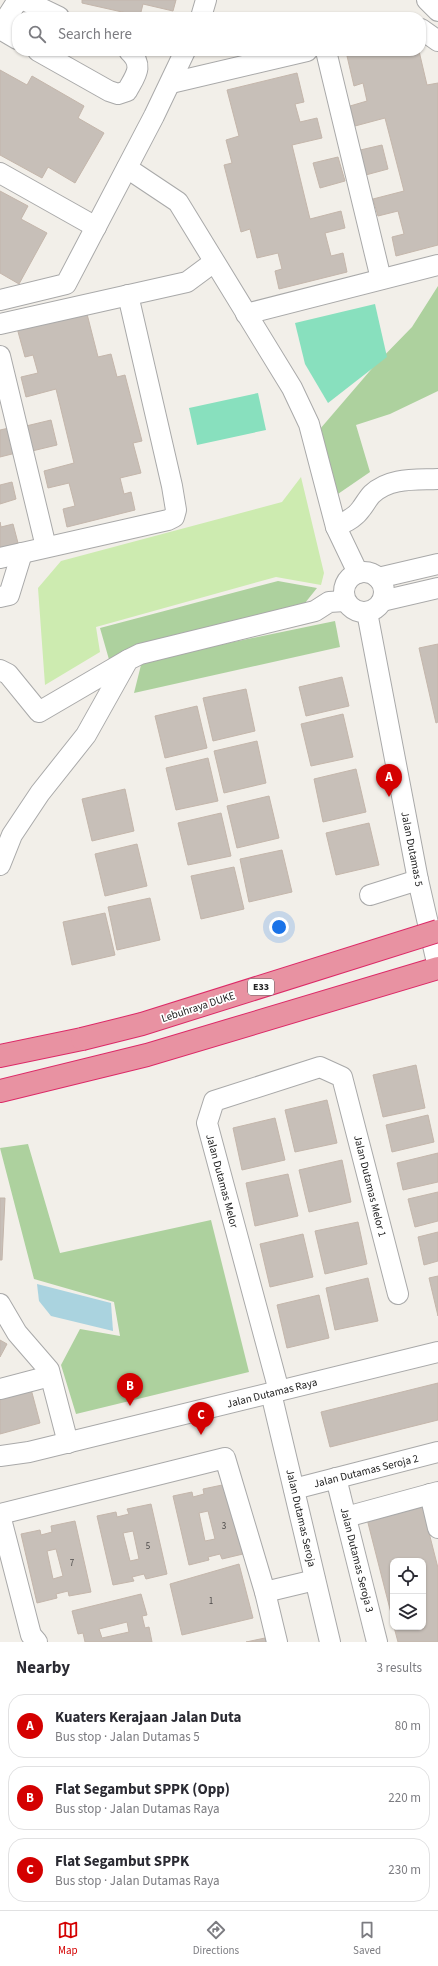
<!DOCTYPE html>
<meta charset="utf-8">
<style>
:root{--surface:#fff;--page:#f2f2f3;--text:#2b2b33;--muted:#7c7c81;--line:#e1e1e2;--accent:#d40000}
body{margin:0;font-family:"Source Sans 3",sans-serif;background:var(--page);color:var(--text)}
.controls{position:absolute;right:12px;bottom:12px;display:grid;overflow:hidden;border-radius:8px;box-shadow:0 1px 3px #0004}
.controls button{width:36px;height:36px;display:grid;place-items:center;padding:0;border:0;border-bottom:1px solid var(--line);background:var(--surface);color:var(--text);font:20px sans-serif}
.you{position:absolute;left:279px;top:927px;width:14px;height:14px;margin:-10px;border:3px solid #fff;border-radius:50%;background:#1a73e8;box-shadow:0 0 0 6px #1a73e833}
.badge{display:grid;place-items:center;width:26px;height:26px;border-radius:50%;background:var(--accent);color:#fff;font-size:13px;font-weight:700}
.pin{position:absolute;translate:-50% -33px;filter:drop-shadow(0 1px 2px #0008)}
.pin::after{content:'';position:absolute;top:21px;width:14px;height:12px;background:inherit;clip-path:polygon(0 0,100% 0,50% 100%)}
.list{margin:0;padding:0;list-style:none}
h2{display:flex;justify-content:space-between;align-items:center;height:52px;margin:0;padding:0 16px;font-size:17px}
h2 small{font-size:13px;font-weight:400;color:var(--muted)}
.list li{display:grid;grid-template-columns:26px 1fr auto;gap:12px;align-items:center;box-sizing:border-box;height:64px;margin:0 8px 8px;padding:0 8px;border:1px solid var(--line);border-radius:16px}
.list b{display:block;font-size:15px;white-space:nowrap}
.list p{margin:0;font-size:13px;white-space:nowrap;color:var(--muted)}
.list em{font-size:13px;font-style:normal;color:var(--muted)}
.icon{flex:none;width:22px;height:22px;fill:none;stroke:currentColor;stroke-width:2;stroke-linecap:round;stroke-linejoin:round}
.map{position:relative;flex:none;width:438px;height:1642px;overflow:hidden}
.search{position:absolute;background:var(--surface);box-shadow:0 1px 3px #0004;left:12px;right:12px;top:12px;height:44px;display:flex;align-items:center;gap:10px;box-sizing:border-box;padding:0 14px;border-radius:16px;color:var(--muted);font-size:15px}
.sheet{height:268px;background:var(--surface)}
nav{display:flex;justify-content:space-around;align-items:center;box-sizing:border-box;height:56px;border-top:1px solid var(--line);background:var(--surface);font-size:11px;color:var(--muted)}
nav a{display:grid;justify-items:center;gap:2px}
nav .on{color:var(--accent)}
.map>svg:first-child{display:block}
</style>
<div class="map">
<svg width="438" height="1642" viewBox="0 0 438 1642">
<rect width="100%" height="100%" fill="#f2efe9"/>
<polygon fill="#cdebb0" points="301,477 324,573 321,585 276,577 96,627 100,652 45,685 38,588 61,561 282,502"/>
<g fill="#add19e">
<polygon points="438,286 438,391 390,414 356,425 370,472 335,496 320,429 375,365 412,327"/>
<polygon points="278,581 317,588 305,603 145,643 110,663 100,628"/>
<polygon points="335,621 340,647 134,693 142,661"/>
<polygon points="28,1144 60,1253 211,1220 249,1372 76,1414 61,1365 80,1329 120,1336 114,1302 34,1279 0,1148"/>
</g>
<g fill="#88e0be">
<polygon points="375,304 387,357 328,403 305,364 295,323"/>
<polygon points="258,393 266,430 197,445 189,408"/>
</g>
<polygon fill="#aad3df" points="37,1284 111,1303 113,1331 51,1316 39,1301"/>
<g fill="#c7bfb8" stroke="#c4b6ab" fill-rule="evenodd">
<polygon points="82,0 176,0 173,11 143,4 140,16 82,3"/>
<polygon points="368,51 419,51 427,85 438,83 438,245 396,256 392,237 404,234 398,211 378,216 373,199 404,191 385,118 355,126 350,106 367,101 363,83 354,86 347,56"/>
<polygon points="0,70 27,85 32,76 84,106 78,118 104,133 75,183 48,167 42,178 0,155"/>
<polygon points="297,73 304,102 295,104 300,122 317,118 322,138 292,145 310,219 341,211 345,228 325,233 331,256 343,253 347,272 279,289 275,271 282,269 278,253 257,258 250,229 241,232 224,165 232,163 226,140 239,136 227,90"/>
<polygon points="382,145 388,169 362,176 356,151"/>
<polygon points="338,157 345,181 320,188 313,163"/>
<polygon points="0,191 28,206 21,219 47,233 19,284 0,273"/>
<polygon points="86,310 98,357 111,354 117,377 125,375 142,441 133,443 141,473 120,478 124,494 131,492 135,510 67,527 63,509 75,506 69,483 48,488 44,471 74,463 56,389 26,397 21,377 38,373 33,355 25,357 17,328"/>
<polygon points="51,420 57,445 32,451 26,426"/>
<polygon points="9,428 16,453 0,457 0,430"/>
<polygon points="12,482 16,499 0,504 0,485"/>
<polygon points="0,522 1,527 13,524 18,543 0,548"/>
<polygon points="438,644 438,722 436,723 419,648"/>
<polygon points="342,677 349,706 306,716 299,687"/>
<polygon points="246,689 255,731 213,741 203,698"/>
<polygon points="197,706 207,748 165,758 155,716"/>
<polygon points="343,714 353,757 311,766 301,724"/>
<polygon points="257,741 266,783 224,793 214,751"/>
<polygon points="208,758 218,801 176,810 166,768"/>
<polygon points="356,769 366,812 323,822 314,779"/>
<polygon points="125,789 134,831 92,841 82,799"/>
<polygon points="269,796 279,838 237,848 227,806"/>
<polygon points="221,813 231,856 188,865 178,823"/>
<polygon points="369,823 379,865 336,875 326,833"/>
<polygon points="137,844 147,886 105,896 95,854"/>
<polygon points="282,850 292,892 249,902 240,859"/>
<polygon points="234,867 244,909 201,919 191,876"/>
<polygon points="150,898 160,940 117,950 108,907"/>
<polygon points="105,913 115,955 72,965 63,922"/>
<polygon points="416,1065 425,1108 383,1117 373,1075"/>
<polygon points="327,1100 337,1143 295,1152 285,1110"/>
<polygon points="428,1115 434,1142 392,1152 386,1125"/>
<polygon points="275,1118 285,1160 242,1170 233,1128"/>
<polygon points="438,1153 438,1182 403,1190 397,1163"/>
<polygon points="342,1160 351,1202 309,1212 299,1170"/>
<polygon points="288,1174 298,1216 255,1226 246,1183"/>
<polygon points="438,1192 438,1221 415,1227 408,1199"/>
<polygon points="0,1198 5,1198 2,1260 0,1260"/>
<polygon points="358,1222 367,1264 325,1274 315,1231"/>
<polygon points="438,1232 438,1261 424,1265 418,1237"/>
<polygon points="303,1234 313,1277 270,1287 260,1244"/>
<polygon points="438,1276 438,1316 429,1278"/>
<polygon points="368,1278 378,1321 335,1330 326,1288"/>
<polygon points="319,1295 329,1338 287,1348 277,1305"/>
<polygon points="0,1340 7,1344 0,1357"/>
<polygon points="438,1383 438,1420 330,1447 321,1412"/>
<polygon points="31,1389 40,1423 0,1434 0,1398"/>
<path d="M227,1484L243,1554L222,1559L220,1554L208,1557L209,1560L189,1565L173,1496L192,1492L193,1497L204,1494L203,1489ZM208,1511L215,1539L205,1541L199,1513Z"/>
<path d="M151,1504L167,1574L146,1579L144,1574L132,1577L134,1581L113,1585L97,1516L116,1512L117,1517L129,1514L127,1509ZM133,1531L139,1559L130,1561L123,1533Z"/>
<polygon points="422,1505 438,1568 438,1642 398,1642 394,1627 423,1627 423,1561 393,1561 393,1621 367,1519"/>
<path d="M75,1521L91,1592L69,1596L68,1591L56,1594L57,1598L37,1603L21,1534L40,1530L41,1535L52,1532L51,1526ZM56,1549L63,1576L53,1579L47,1551Z"/>
<polygon points="239,1564 253,1618 182,1635 170,1584"/>
<path d="M141,1594L147,1615L142,1616L145,1628L149,1627L152,1642H85L83,1633L78,1634L72,1611ZM127,1622L129,1632L102,1638L99,1629Z"/>
<polygon points="265,1638 266,1642 246,1642"/>
</g>
<g fill="none" stroke-linecap="round" stroke-linejoin="round">
<defs>
<g id="minor">
<polyline points="24,0 59,17"/>
<polyline points="427,0 438,11"/>
<polyline points="201,17 206,0"/>
<polyline points="0,28 18,0"/>
<polyline points="0,29 17,39"/>
<polyline points="421,29 438,41"/>
<path d="M38,51L109,91L118,94L127,91C135,76 145,66 129,51"/>
<polyline points="326,51 381,279"/>
<polyline points="171,83 307,51"/>
<polyline points="127,168 178,202 292,388 309,424 336,527 358,573"/>
<polyline points="0,173 96,227"/>
<polyline points="0,300 66,284 154,116 185,51"/>
<polyline points="246,314 438,265"/>
<polyline points="0,324 187,282 214,262"/>
<polyline points="0,356 46,547"/>
<path d="M336,527C345,522 355,518 361,509C365,504 368,498 372,494C390,477 416,480 438,479"/>
<polyline points="0,558 168,520 174,517 176,510 172,486 128,295"/>
<circle cx="364" cy="592" r="20"/>
<polyline points="378,578 438,564"/>
<polyline points="0,597 9,595 22,553"/>
<polyline points="382,601 438,588"/>
<polyline points="367,612 418,880 438,967"/>
<polyline points="0,670 8,674 39,712 128,660"/>
<polyline points="0,865 12,835 40,793 86,735 128,660 140,654 315,611 329,602 345,601"/>
<polyline points="370,895 418,880"/>
<polyline points="0,1304 17,1333 49,1370 68,1443"/>
<polyline points="0,1389 50,1376"/>
<polyline points="279,1391 207,1123 214,1101 320,1067 342,1077 398,1294"/>
<polyline points="271,1393 330,1642"/>
<polyline points="0,1456 29,1452 438,1352"/>
<polyline points="336,1478 377,1642"/>
<polyline points="294,1489 438,1452"/>
<polyline points="430,1494 438,1528"/>
<polyline points="0,1514 225,1458 265,1592 277,1642"/>
<polyline points="0,1515 31,1635 37,1642"/>
<polyline points="346,1517 438,1492"/>
<polyline points="265,1592 315,1580"/>
</g>
<g id="highway">
<polyline points="0,1056 82,1039"/>
<polyline points="0,1091 147,1055 438,968"/>
</g>
</defs>
<use href="#minor" stroke="#a9a9a9" stroke-width="22"/>
<use href="#highway" stroke="#dc2a67" stroke-width="24"/>
<use href="#minor" stroke="#fff" stroke-width="20"/>
<use href="#highway" stroke="#e892a2" stroke-width="22"/>
<defs>
<polyline id="highway-bridge" points="82,1039 142,1024 438,931"/>
</defs>
<use href="#highway-bridge" stroke="#dc2a67" stroke-width="24" stroke-linecap="butt"/>
<use href="#highway-bridge" stroke="#e892a2" stroke-width="22"/>
</g>
<g text-anchor="middle" dominant-baseline="central" stroke-width="3.5" stroke-linejoin="round" paint-order="stroke">
<g font-size="9" fill="#4b4948">
<text x="224" y="1526">3</text>
<text x="148" y="1546">5</text>
<text x="72" y="1563">7</text>
<text x="211" y="1601">1</text>
</g>
<rect fill="#fff" stroke="#646464" stroke-width="1" x="248" y="979" width="26" height="16" rx="3"/>
<g font-size="10" font-weight="bold" fill="#222">
<text x="261" y="987">E33</text>
</g>
<g font-size="11" fill="#222" stroke="#fff">
<text transform="translate(412 849) rotate(79)">Jalan Dutamas 5</text>
<text transform="translate(198 1007) rotate(-18)">Lebuhraya DUKE</text>
<text transform="translate(222 1181) rotate(75)">Jalan Dutamas Melor</text>
<text transform="translate(370 1186) rotate(76)">Jalan Dutamas Melor 1</text>
<text transform="translate(272 1393) rotate(-14)">Jalan Dutamas Raya</text>
<text transform="translate(366 1471) rotate(-14)">Jalan Dutamas Seroja 2</text>
<text transform="translate(301 1518) rotate(77)">Jalan Dutamas Seroja</text>
<text transform="translate(357 1560) rotate(76)">Jalan Dutamas Seroja 3</text>
</g>
</g>
</svg>
<div class="controls">
<button><svg class="icon" aria-label="locate" viewBox="0 0 24 24"><circle cx="12" cy="12" r="6"/><path d="M12 2v4M12 18v4M2 12h4M18 12h4"/></svg></button>
<button><svg class="icon" aria-label="layers" viewBox="0 0 24 24"><path d="M12 4l9 5-9 5-9-5zM3 14l9 5 9-5"/></svg></button>
</div>
<div class="you"></div>
<div class="pin badge" style="left:389px;top:797px">A</div>
<div class="pin badge" style="left:130px;top:1406px">B</div>
<div class="pin badge" style="left:201px;top:1435px">C</div>
<div class="search"><svg class="icon" aria-label="search" viewBox="0 0 24 24"><circle cx="10" cy="10" r="6"/><path d="M15 15l6 6"/></svg>Search here</div>
</div>
<section class="sheet">
<h2>Nearby<small>3 results</small></h2>
<ul class="list">
<li><span class="badge">A</span><div><b>Kuaters Kerajaan Jalan Duta</b><p>Bus stop · Jalan Dutamas 5</p></div><em>80 m</em></li>
<li><span class="badge">B</span><div><b>Flat Segambut SPPK (Opp)</b><p>Bus stop · Jalan Dutamas Raya</p></div><em>220 m</em></li>
<li><span class="badge">C</span><div><b>Flat Segambut SPPK</b><p>Bus stop · Jalan Dutamas Raya</p></div><em>230 m</em></li>
</ul>
</section>
<nav>
<a class="on"><svg class="icon" aria-label="map" viewBox="0 0 24 24"><path d="M3 6l6-2 6 2 6-2v14l-6 2-6-2-6 2zM9 4v14M15 6v14"/></svg>Map</a>
<a><svg class="icon" aria-label="directions" viewBox="0 0 24 24"><path d="M12 3l9 9-9 9-9-9zM9 14v-3h6M13 9l2 2-2 2"/></svg>Directions</a>
<a><svg class="icon" aria-label="saved" viewBox="0 0 24 24"><path d="M7 4h10v16l-5-4-5 4z"/></svg>Saved</a>
</nav>
